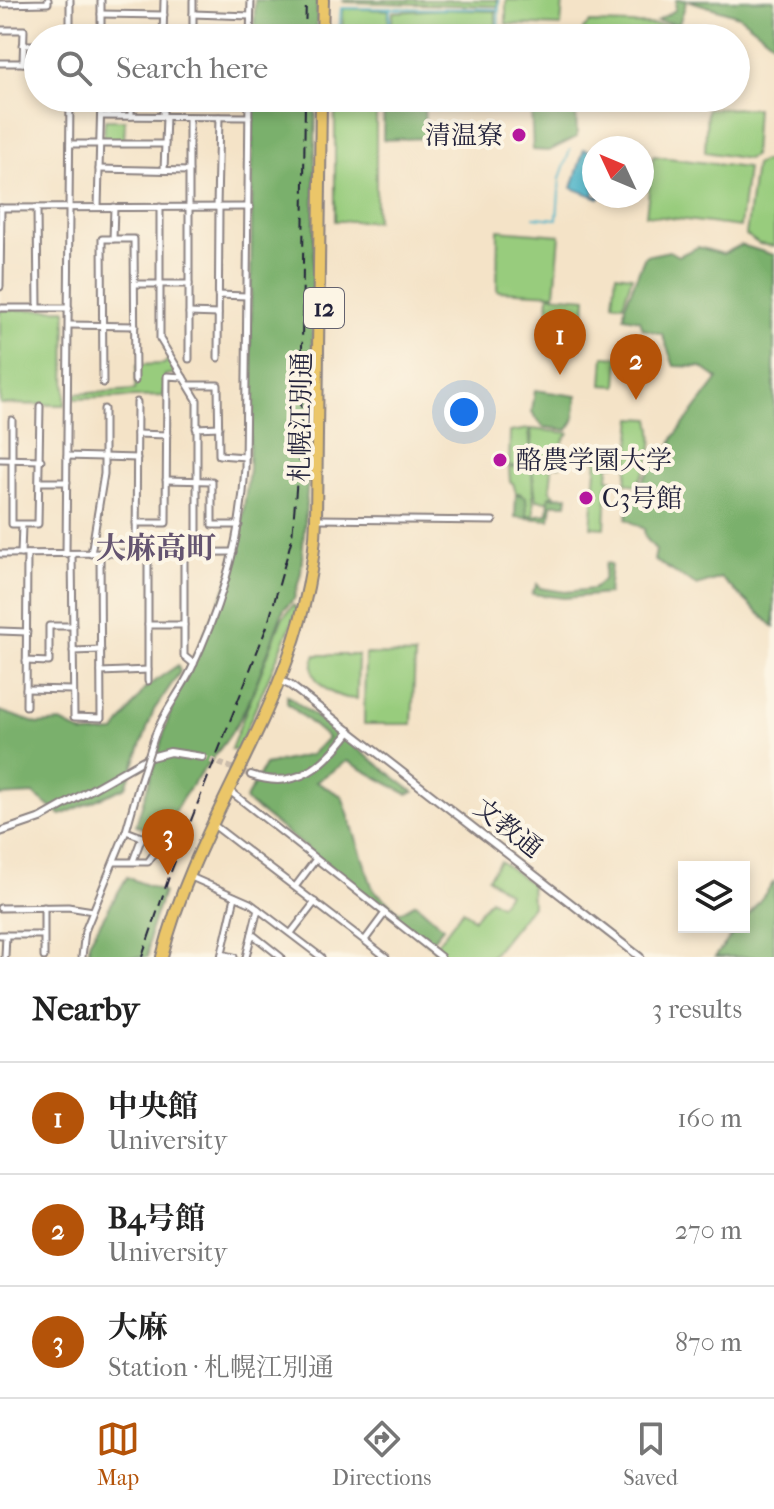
<!DOCTYPE html>
<meta charset="utf-8">
<style>
:root{--surface:#fff;--page:#f6f6f6;--text:#222;--muted:#767676;--line:#e0e0e0;--accent:#b45309}
body{margin:0;font-family:"IM FELL French Canon","Noto Serif JP",serif;background:var(--page);color:var(--text)}
.controls{position:absolute;right:24px;bottom:24px;display:grid;overflow:hidden;border-radius:0px;box-shadow:0 4px 12px #0003}
.controls button{width:72px;height:72px;display:grid;place-items:center;padding:0;border:0;border-bottom:2px solid var(--line);background:var(--surface);color:var(--text);font:40px sans-serif}
.compass{position:absolute;left:582px;top:136px;width:72px;height:72px;border-radius:50%;background:var(--surface);box-shadow:0 4px 12px #0003;rotate:314deg}
.you{position:absolute;left:464px;top:412px;width:28px;height:28px;margin:-20px;border:6px solid #fff;border-radius:50%;background:#1a73e8;box-shadow:0 0 0 12px #1a73e833}
.badge{display:grid;place-items:center;width:52px;height:52px;border-radius:50%;background:var(--accent);color:#fff;font-size:26px;font-weight:700}
.pin{position:absolute;translate:-50% -66px;filter:drop-shadow(0 2px 4px #0008)}
.pin::after{content:'';position:absolute;top:42px;width:28px;height:24px;background:inherit;clip-path:polygon(0 0,100% 0,50% 100%)}
.list{margin:0;padding:0;list-style:none}
h2{display:flex;justify-content:space-between;align-items:center;height:104px;margin:0;padding:0 32px;font-size:34px}
h2 small{font-size:26px;font-weight:400;color:var(--muted)}
.list li{display:grid;grid-template-columns:52px 1fr auto;gap:24px;align-items:center;box-sizing:border-box;height:112px;padding:0 32px;border-top:2px solid var(--line)}
.list b{display:block;font-size:30px;white-space:nowrap}
.list p{margin:0;font-size:26px;white-space:nowrap;color:var(--muted)}
.list em{font-size:26px;font-style:normal;color:var(--muted)}
.icon{flex:none;width:44px;height:44px;fill:none;stroke:currentColor;stroke-width:2;stroke-linecap:round;stroke-linejoin:round}
.map{position:relative;flex:none;width:774px;height:957px;overflow:hidden}
.search{position:absolute;background:var(--surface);box-shadow:0 4px 12px #0003;left:24px;right:24px;top:24px;height:88px;display:flex;align-items:center;gap:20px;box-sizing:border-box;padding:0 28px;border-radius:44px;color:var(--muted);font-size:30px}
.sheet{height:440px;background:var(--surface)}
nav{display:flex;justify-content:space-around;align-items:center;box-sizing:border-box;height:112px;border-top:2px solid var(--line);background:var(--surface);font-size:22px;color:var(--muted)}
nav a{display:grid;justify-items:center;gap:4px}
nav .on{color:var(--accent)}
.map>svg:first-child{display:block}
</style>
<div class="map">
<svg width="774" height="957" viewBox="0 0 774 957">
<rect width="100%" height="100%" fill="#fcf5e5"/>
<filter id="ink" filterUnits="userSpaceOnUse"><feTurbulence type="fractalNoise" baseFrequency=".0125" numOctaves="2"/><feDisplacementMap in="SourceGraphic" scale="16" xChannelSelector="R" yChannelSelector="G"/><feConvolveMatrix kernelMatrix="1 2 1 2 8 2 1 2 1" color-interpolation-filters="sRGB"/></filter>
<filter id="wash" filterUnits="userSpaceOnUse"><feTurbulence type="fractalNoise" baseFrequency=".006" numOctaves="4" result="noise"/><feDisplacementMap in="SourceGraphic" scale="32" xChannelSelector="R" yChannelSelector="G"/><feGaussianBlur stdDeviation="1.8" result="paint"/><feColorMatrix in="noise" values="0 0 0 0 0 0 0 0 0 0 0 0 0 0 0 0 0 1.4 0 .05"/><feComposite in="paint" operator="in"/></filter>
<g filter="url(#wash)">
<rect width="100%" height="100%" fill="#f4e3c7"/>
<g fill="#98cc7d" stroke="#5d775c" stroke-width="2">
<polygon points="343,0 498,0 498,6 345,2"/>
<polygon points="506,0 563,0 561,26 506,24"/>
<polygon points="343,8 389,10 388,38 342,38"/>
<polygon points="444,9 496,11 496,38 390,38 393,12"/>
<polygon points="590,23 673,25 673,38 583,38 583,29"/>
<rect x="335" y="98" width="41" height="123"/>
<polygon points="756,108 753,156 747,159 705,152 707,109"/>
<polygon points="105,120 125,120 124,142 103,141"/>
<polygon points="653,156 747,168 740,227 646,215"/>
<polygon points="764,161 774,164 774,246 759,244 746,235 755,165"/>
<polygon points="498,230 560,235 555,294 497,291"/>
<polygon points="616,274 632,276 623,304 613,303"/>
<polygon points="549,295 586,298 585,313 575,320 548,314"/>
<polygon points="66,309 65,405 0,404 0,310"/>
<polygon points="604,356 619,357 617,386 602,385"/>
<polygon points="170,358 179,373 165,375 164,396 74,399 74,394 135,390 137,365 164,364"/>
<path d="M633,418L650,419C656,443 651,465 636,485L626,483Z"/>
<polygon points="529,429 532,466 509,466 510,432"/>
<polygon points="531,429 569,433 563,441 560,466 533,466"/>
<polygon points="598,447 615,452 614,465 609,465 608,479 613,480 613,485 607,486 605,528 591,527"/>
<polygon points="509,467 552,468 550,491 555,495 549,496 548,501 536,500 532,469 534,515 527,516 520,493 516,493 513,483 510,482"/>
<polygon points="293,605 298,609 237,751 231,749 282,619"/>
<polygon points="365,654 415,655 412,724 364,724"/>
<path d="M316,655H358L357,699C335,700 302,680 316,655Z"/>
<polygon points="500,861 531,884 532,906 491,957 443,957 433,949 463,910 474,919 490,899 500,905 508,893 488,878"/>
</g>
<g fill="#7ab06c" stroke="#4e6954" stroke-width="2">
<polygon points="255,0 317,0 317,38 254,38"/>
<polygon points="676,0 774,0 774,43 739,16 687,0 679,24 657,21 675,10"/>
<path d="M253,98H316L311,437L301,573L294,599L284,609C269,646 257,689 237,724C212,766 180,788 164,837L136,825L173,703L225,589L238,552L249,469Z"/>
<polygon points="384,98 424,98 425,138 383,140"/>
<polygon points="509,98 582,98 576,112 577,137 549,151 533,150 531,107 504,106"/>
<polygon points="741,245 774,255 774,627 721,578 697,586 654,560 656,550 645,537 644,529 626,519 631,499 654,463 668,451 674,437 718,379 701,367 674,366 662,334 643,329 640,320 624,317 625,305 645,256 669,251 678,256 698,247 723,254"/>
<polygon points="535,390 577,396 574,421 568,430 543,427 532,412"/>
<polygon points="516,493 526,497 527,516 548,514 549,497 568,496 567,504 552,504 550,520 515,517"/>
<polygon points="606,563 611,564 608,594 564,598 532,594 537,584 540,588 565,592 593,589 603,580"/>
<polygon points="178,665 180,672 154,710 126,787 61,815 33,794 0,796 0,711 38,724 61,722 84,734 115,732 146,687"/>
<polygon points="287,695 414,792 407,794 347,761 316,782 342,796 373,889 400,912 416,903 443,927 429,944 245,800 265,765 310,755 328,738 287,703"/>
<polygon points="127,877 163,892 150,932 148,957 89,957 89,942"/>
<polygon points="774,882 774,957 715,957 738,927 744,927 744,921"/>
</g>
<polygon fill="#4ab2c8" stroke="#366a82" stroke-width="2" points="584,149 594,152 594,196 601,196 599,198 572,188"/>
<g fill="none" stroke-linecap="round" stroke-linejoin="round">
<g stroke="#4ab2c8" stroke-width="2">
<polyline points="339,37 341,8 498,9"/>
<polyline points="389,38 390,8"/>
<polyline points="498,38 499,0"/>
<polyline points="534,217 557,219 560,178 570,150"/>
</g>
</g>
</g>
<g filter="url(#ink)">
<g fill="none" stroke-linecap="round" stroke-linejoin="round">
<polyline stroke="#cabcab" stroke-width="6" stroke-dasharray="6 3" stroke-linecap="butt" points="202,757 251,775"/>
<defs>
<g id="minor">
<polyline points="101,0 101,38"/>
<polyline points="0,4 48,3 48,0"/>
<polyline points="101,14 164,15"/>
<polyline points="193,14 250,16"/>
<polyline points="0,30 24,30 23,63"/>
<polyline points="70,38 70,0"/>
<polyline points="163,38 164,0"/>
<polyline points="193,38 193,0"/>
<polyline points="250,38 251,0"/>
<polyline points="23,45 38,45"/>
<polyline points="0,63 38,63"/>
<polyline points="101,116 249,117"/>
<polyline points="131,116 131,98"/>
<polyline points="163,117 163,98"/>
<polyline points="70,144 165,144"/>
<polyline points="99,169 189,171"/>
<polyline points="164,170 166,117"/>
<polyline points="98,207 101,98"/>
<polyline points="160,207 160,339 197,400 197,552"/>
<polyline points="217,207 219,117"/>
<polyline points="0,208 250,207"/>
<polyline points="37,208 38,308"/>
<polyline points="113,239 114,207"/>
<polyline points="135,284 189,284"/>
<polyline points="0,287 1,208"/>
<polyline points="218,295 247,296"/>
<polyline points="0,308 69,308"/>
<polyline points="189,313 218,314"/>
<polyline points="69,325 135,326"/>
<polyline points="218,358 219,207"/>
<polyline points="189,359 189,117"/>
<polyline points="103,383 102,239 134,239 135,381"/>
<polyline points="189,385 218,385 219,455 245,457"/>
<polyline points="12,420 12,524 38,524 40,406"/>
<polyline points="196,428 219,427"/>
<polyline points="137,434 167,435"/>
<polyline points="67,456 137,458"/>
<polyline points="0,459 41,460"/>
<polyline points="166,480 212,481 212,525 239,525"/>
<polyline points="40,482 67,482"/>
<polyline points="318,519 493,521"/>
<polyline points="136,523 166,523 167,376 183,377"/>
<polyline points="184,552 184,656 194,664"/>
<polyline points="0,554 233,552"/>
<polyline points="21,554 22,525"/>
<polyline points="66,554 70,98"/>
<polyline points="72,554 74,717 101,718 100,554"/>
<polyline points="91,554 104,474 104,409"/>
<polyline points="136,554 137,402"/>
<polyline points="148,625 184,625"/>
<polyline points="0,631 27,632"/>
<polyline points="73,651 101,650"/>
<polyline points="26,661 49,662 49,626 73,626"/>
<polyline points="101,672 148,670"/>
<polyline points="148,681 148,553"/>
<polyline points="26,689 73,690"/>
<polyline points="26,706 27,554"/>
<path d="M155,735C164,711 180,693 191,670C221,607 241,538 245,468L249,98"/>
<polyline points="231,792 441,957"/>
<polyline points="215,826 386,957"/>
<polyline points="133,861 142,837"/>
<polyline points="115,862 148,862 155,852 155,842 126,831"/>
<polyline points="191,877 250,903 321,957"/>
<polyline points="295,887 316,859"/>
<polyline points="0,908 68,907 93,911"/>
<polyline points="291,933 315,902"/>
<polyline points="252,934 281,957"/>
<polyline points="0,935 43,935"/>
<polyline points="365,940 385,913"/>
<polyline points="222,954 234,957"/>
<polyline points="5,957 6,935"/>
<polyline points="44,957 44,907"/>
<polyline points="82,957 85,931 126,831 139,785"/>
<polyline points="221,957 235,897"/>
<polyline points="246,957 258,909"/>
</g>
<g id="tertiary">
<polyline points="281,681 290,685 640,957"/>
<path d="M251,775C297,791 324,766 350,731"/>
<polyline points="0,832 41,818 147,758 170,752 202,757"/>
</g>
<g id="trunk">
<polyline points="322,38 323,0"/>
<path d="M162,957C201,803 311,686 316,519L321,98"/>
</g>
</defs>
<use href="#minor" stroke="#8b8281" stroke-width="9"/>
<use href="#tertiary" stroke="#8b8281" stroke-width="10"/>
<use href="#trunk" stroke="#8b8281" stroke-width="14"/>
<use href="#minor" stroke="#fff" stroke-width="5"/>
<use href="#tertiary" stroke="#fff" stroke-width="6"/>
<use href="#trunk" stroke="#ebc669" stroke-width="10"/>
<g stroke="#22223b" stroke-width="2" stroke-dasharray="12 6" stroke-linecap="butt">
<polyline points="305,38 306,0"/>
<polyline points="142,957 170,874 268,624 292,538 301,429 305,98"/>
</g>
<defs>
<polyline id="minor-bridge" points="139,785 155,735"/>
</defs>
<use href="#minor-bridge" stroke="#8b8281" stroke-width="9" stroke-linecap="butt"/>
<use href="#minor-bridge" stroke="#fff" stroke-width="5"/>
</g>
</g>
<g fill="#b5179e" stroke="#fcf5e5" stroke-width="3">
<circle cx="519" cy="135" r="8"/>
<circle cx="500" cy="460" r="8"/>
<circle cx="586" cy="498" r="8"/>
</g>
<g text-anchor="middle" dominant-baseline="central" stroke-width="8" stroke-linejoin="round" paint-order="stroke">
<rect fill="#fcf5e5" stroke="#63616e" stroke-width="2" x="304" y="288" width="40" height="40" rx="6"/>
<g font-size="24" font-weight="bold" fill="#22223b">
<text x="324" y="308">12</text>
</g>
<g font-size="26" fill="#22223b" stroke="#fcf5e5" text-anchor="start">
<text x="503" y="135" text-anchor="end">清温寮</text>
<text x="516" y="460">酪農学園大学</text>
<text x="602" y="498">C3号館</text>
</g>
<g font-size="26" fill="#22223b" stroke="#fcf5e5">
<text transform="translate(301 417) rotate(-89)">札幌江別通</text>
<text transform="translate(508 828) rotate(38)">文教通</text>
</g>
<g font-size="30" font-weight="bold" fill="#645470" stroke="#fcf5e5">
<text x="156" y="548">大麻高町</text>
</g>
</g>
</svg>
<div class="controls">
<button><svg class="icon" aria-label="layers" viewBox="0 0 24 24"><path d="M12 4l9 5-9 5-9-5zM3 14l9 5 9-5"/></svg></button>
</div>
<svg class="compass" viewBox="-18 -18 36 36"><path d="M0-13l5 13h-10z" fill="#e53935"/><path d="M0 13l5-13h-10z" fill="#767676"/></svg>
<div class="you"></div>
<div class="pin badge" style="left:560px;top:375px">1</div>
<div class="pin badge" style="left:636px;top:400px">2</div>
<div class="pin badge" style="left:168px;top:875px">3</div>
<div class="search"><svg class="icon" aria-label="search" viewBox="0 0 24 24"><circle cx="10" cy="10" r="6"/><path d="M15 15l6 6"/></svg>Search here</div>
</div>
<section class="sheet">
<h2>Nearby<small>3 results</small></h2>
<ul class="list">
<li><span class="badge">1</span><div><b>中央館</b><p>University</p></div><em>160 m</em></li>
<li><span class="badge">2</span><div><b>B4号館</b><p>University</p></div><em>270 m</em></li>
<li><span class="badge">3</span><div><b>大麻</b><p>Station · 札幌江別通</p></div><em>870 m</em></li>
</ul>
</section>
<nav>
<a class="on"><svg class="icon" aria-label="map" viewBox="0 0 24 24"><path d="M3 6l6-2 6 2 6-2v14l-6 2-6-2-6 2zM9 4v14M15 6v14"/></svg>Map</a>
<a><svg class="icon" aria-label="directions" viewBox="0 0 24 24"><path d="M12 3l9 9-9 9-9-9zM9 14v-3h6M13 9l2 2-2 2"/></svg>Directions</a>
<a><svg class="icon" aria-label="saved" viewBox="0 0 24 24"><path d="M7 4h10v16l-5-4-5 4z"/></svg>Saved</a>
</nav>
